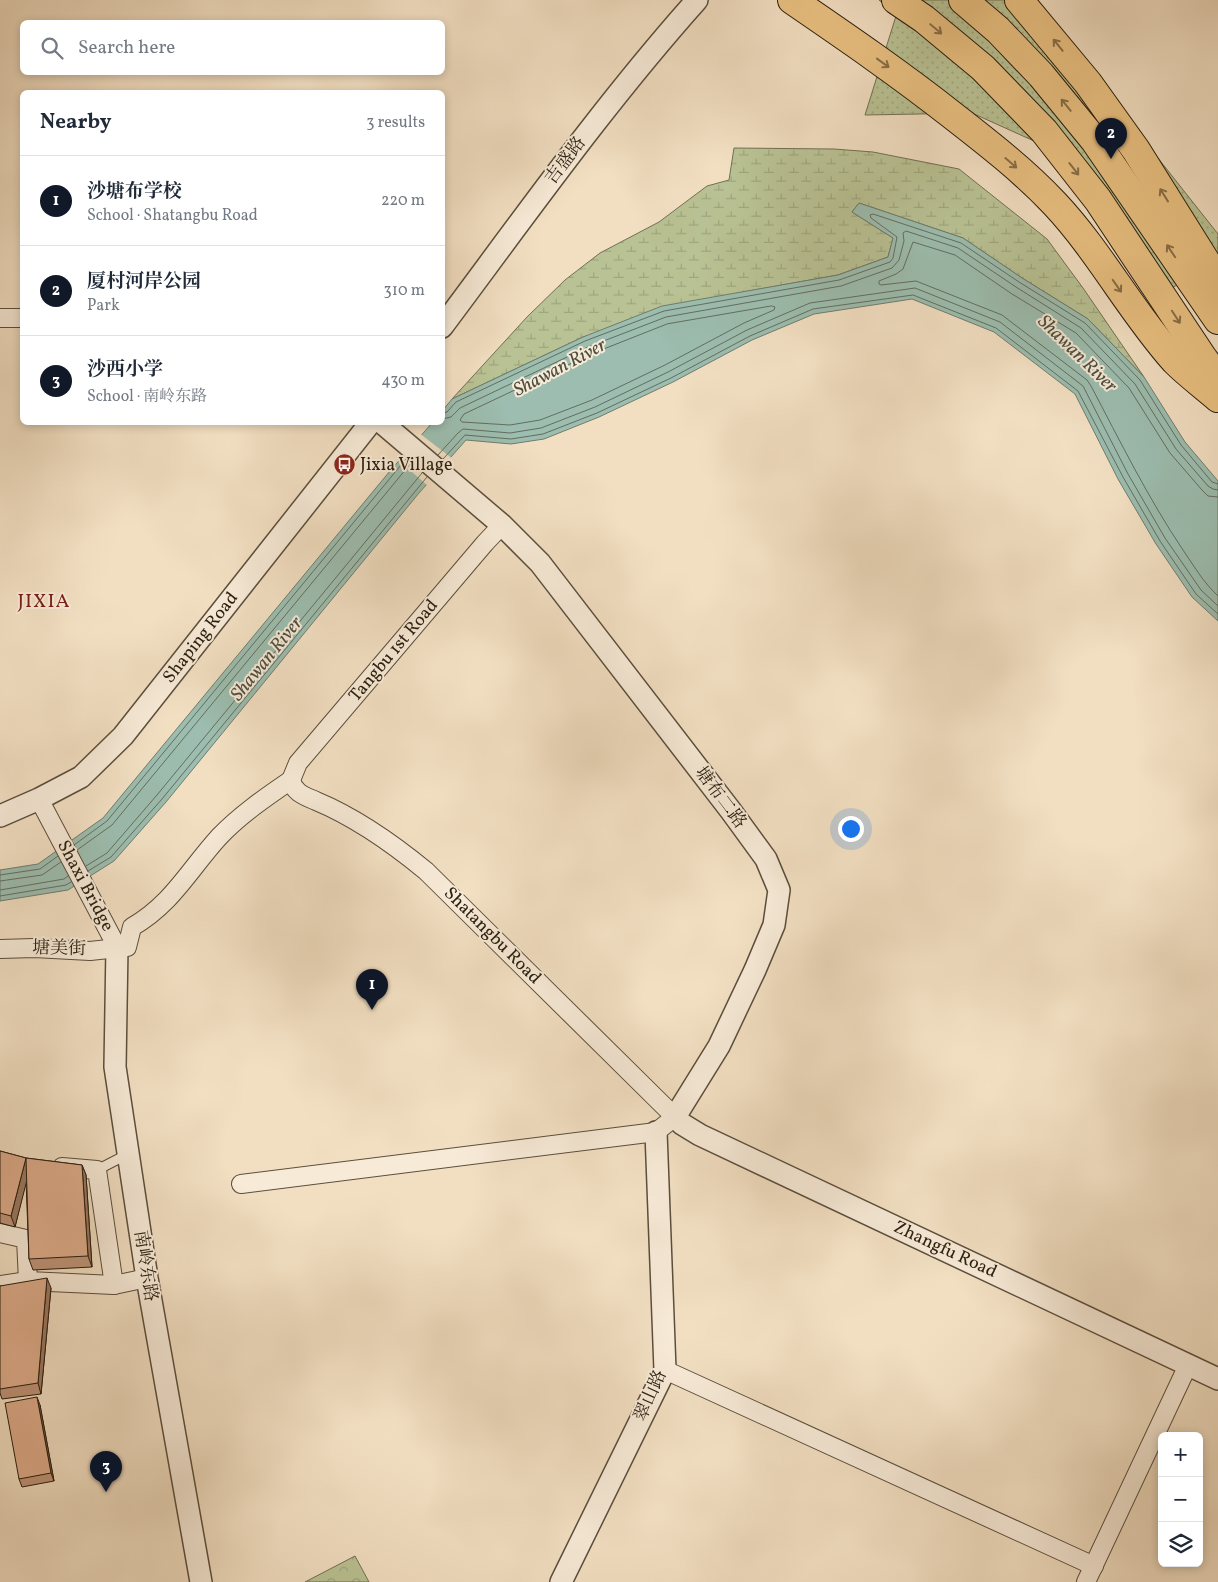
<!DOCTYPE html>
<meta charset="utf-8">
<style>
:root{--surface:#fff;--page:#f2f2f3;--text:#1f2937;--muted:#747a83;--line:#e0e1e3;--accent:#111827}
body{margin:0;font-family:Vollkorn,"Noto Serif SC",serif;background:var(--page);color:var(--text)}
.controls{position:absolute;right:15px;bottom:15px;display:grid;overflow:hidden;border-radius:8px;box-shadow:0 2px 8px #0003}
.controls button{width:45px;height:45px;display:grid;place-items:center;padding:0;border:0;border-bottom:1px solid var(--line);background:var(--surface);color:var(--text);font:25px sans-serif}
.you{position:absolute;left:850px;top:828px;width:18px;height:18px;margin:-12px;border:4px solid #fff;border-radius:50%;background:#1a73e8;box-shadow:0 0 0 8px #1a73e833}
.badge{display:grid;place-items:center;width:32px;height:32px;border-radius:50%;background:var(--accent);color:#fff;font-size:16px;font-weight:700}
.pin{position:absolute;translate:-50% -41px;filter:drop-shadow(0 1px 2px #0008)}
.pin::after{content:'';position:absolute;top:26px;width:18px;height:15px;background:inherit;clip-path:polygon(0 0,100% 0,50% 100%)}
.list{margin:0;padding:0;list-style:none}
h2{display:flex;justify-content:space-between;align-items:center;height:65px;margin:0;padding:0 20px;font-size:21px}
h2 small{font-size:16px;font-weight:400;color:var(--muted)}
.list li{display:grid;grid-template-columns:32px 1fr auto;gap:15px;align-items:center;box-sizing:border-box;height:90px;padding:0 20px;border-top:1px solid var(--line)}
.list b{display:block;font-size:19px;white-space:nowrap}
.list p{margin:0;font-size:16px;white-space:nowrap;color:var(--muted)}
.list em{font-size:16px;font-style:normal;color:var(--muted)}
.icon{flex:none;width:28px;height:28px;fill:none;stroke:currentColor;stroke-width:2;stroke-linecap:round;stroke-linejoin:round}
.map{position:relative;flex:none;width:1218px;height:1582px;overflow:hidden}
.search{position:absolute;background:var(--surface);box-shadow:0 2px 8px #0003;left:20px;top:20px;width:425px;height:55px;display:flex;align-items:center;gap:12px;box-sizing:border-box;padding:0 18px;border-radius:8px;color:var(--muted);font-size:19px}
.panel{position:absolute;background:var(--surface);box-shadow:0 2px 8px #0003;left:20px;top:90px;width:425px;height:335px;border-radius:8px}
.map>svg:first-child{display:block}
</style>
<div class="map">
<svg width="1218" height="1582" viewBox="0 0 1218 1582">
<defs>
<pattern id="forest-crowns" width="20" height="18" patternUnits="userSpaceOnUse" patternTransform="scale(1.25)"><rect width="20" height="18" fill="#b9c294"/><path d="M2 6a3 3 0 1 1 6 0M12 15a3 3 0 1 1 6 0" fill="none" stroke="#9fa67e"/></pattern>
<pattern id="wetland-marsh" width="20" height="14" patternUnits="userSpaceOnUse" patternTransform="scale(1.25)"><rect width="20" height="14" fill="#b9c294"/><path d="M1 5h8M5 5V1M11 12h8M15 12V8" fill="none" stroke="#9fa67e"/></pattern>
<pattern id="park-dots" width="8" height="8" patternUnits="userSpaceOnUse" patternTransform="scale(1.25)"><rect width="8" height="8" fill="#b9c294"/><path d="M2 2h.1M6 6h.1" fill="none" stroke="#9fa67e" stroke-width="1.8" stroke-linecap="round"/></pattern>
</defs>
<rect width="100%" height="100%" fill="#f2dfc2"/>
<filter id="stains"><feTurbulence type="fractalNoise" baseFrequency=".004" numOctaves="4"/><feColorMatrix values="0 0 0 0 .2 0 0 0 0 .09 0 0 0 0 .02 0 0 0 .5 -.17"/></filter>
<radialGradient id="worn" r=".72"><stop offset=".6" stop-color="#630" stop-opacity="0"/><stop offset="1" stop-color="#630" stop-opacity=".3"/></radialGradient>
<polygon fill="url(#forest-crowns)" stroke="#717052" points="355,1556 369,1582 305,1582"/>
<polygon fill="url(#wetland-marsh)" stroke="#717052" points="734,148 834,149 873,152 959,169 1047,239 1083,288 1144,377 1088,319 1022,278 963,238 859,203 852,212 893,238 888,257 838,275 738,293 583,337 452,399 527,317 565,280 600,253 659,222 707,186 729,180"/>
<polygon fill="url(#park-dots)" stroke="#717052" points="879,0 1008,0 1131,124 1218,234 1218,256 1168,291 1091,177 1034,141 972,113 865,115 896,16"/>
<polygon fill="#9cbdaf" stroke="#6e7d6f" points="859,203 963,238 1022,278 1088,319 1144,377 1185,442 1218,481 1218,621 1192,597 1156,544 1118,479 1075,394 994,332 912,299 814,314 752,340 673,382 599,417 544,439 511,444 466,440 419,493 166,802 114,861 68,890 0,901 0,870 38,864 103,818 390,471 432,423 442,422 443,410 452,399 583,337 662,306 838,275 888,257 893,238 852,212"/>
<polygon fill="#f2dfc2" points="419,433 453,459 428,486 397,459"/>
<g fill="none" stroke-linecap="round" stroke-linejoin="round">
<g stroke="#626e5f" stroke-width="1">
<polygon points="772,306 775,307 774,310 744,323 665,365 592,400 540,420 510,425 462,422 460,420 464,414 591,354 667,324"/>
<polyline points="442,413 447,412 456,402 585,341 664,311 839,280 890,262 893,258 897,237 871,218 870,215 873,214 961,243 1019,282 1085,323 1140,380 1181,445 1212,482 1218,484"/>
<polyline points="442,419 451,417 460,408 588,347 666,317 841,286 892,268 899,260 904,241 903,233 906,231 958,248 1016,287 1081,328 1135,384 1176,449 1208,486 1213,489 1218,490"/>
<polyline points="438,455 458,433 463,429 510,433 541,428 595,407 668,372 747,330 810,303 915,288 1000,322 1083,386 1128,474 1165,538 1201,590 1218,606"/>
<polyline points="443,459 465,435 511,439 543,434 597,413 671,378 750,336 813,309 913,295 996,328 1078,391 1123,477 1160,541 1196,594 1218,614"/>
<path d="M1218,497L1208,496L1202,490L1170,453L1129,388L1076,333L1012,294L955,255L913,242L903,269L896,274L879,281V284L881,285L916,281L1002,315L1087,380L1091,386C1120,441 1148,498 1183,550C1194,566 1203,582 1218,596"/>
<polyline points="74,845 107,821 406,459"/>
<polyline points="77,850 112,825 411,463"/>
<polyline points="86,866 107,853 157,795 422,473"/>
<polyline points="88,871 111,857 162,799 427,477"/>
<polyline points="0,875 40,869 58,856"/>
<polyline points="0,881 42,875 61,862"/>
<polyline points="0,890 64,879 68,876"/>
<polyline points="0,896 66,885 71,882"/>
</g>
<defs>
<polyline id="service" points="97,1170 128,1154"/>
<g id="minor">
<polyline points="0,318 22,318"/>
<polyline points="291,780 298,763 485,543 502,525"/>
<polyline points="39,799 117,947"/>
<path d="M0,949L34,948L90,951L127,947L132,927C172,904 189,870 219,837C240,815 266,797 291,780"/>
<polyline points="62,1167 97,1170 114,1285 147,1278"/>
<path d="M241,1184L656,1132L675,1117L426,871C392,843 357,818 316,801C305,796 294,793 291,780"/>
<polyline points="0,1233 26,1239 28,1281 114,1285"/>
<polyline points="0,1285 28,1281"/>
<polyline points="665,1370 1094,1566"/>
<polyline points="1086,1582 1188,1365"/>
</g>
<g id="tertiary">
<path d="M442,327C525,216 605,103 697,0"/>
<polyline points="381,422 502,525 540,563 731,811 766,859 779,890 774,925 755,970 719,1046 675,1117 682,1124 700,1135 1218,1379"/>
<polyline points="0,816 39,799 81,777 123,736 371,422"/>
<polyline points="117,947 115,1067 147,1278 201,1582"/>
<polyline points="561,1582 665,1370 656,1132"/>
</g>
<g id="trunk">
<path d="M792,0C846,37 900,74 952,115C988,143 1024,171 1055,204C1100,252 1131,312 1175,361C1188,374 1204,386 1218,398"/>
<polyline points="896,0 924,19 983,68 1044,131 1098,200 1203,358 1218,378"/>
<polyline points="963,0 998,30 1041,75 1095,141 1218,320"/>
<polyline points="1019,0 1088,83 1136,150 1218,281"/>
</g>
</defs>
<use href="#service" stroke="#5b4e3c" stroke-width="11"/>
<use href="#minor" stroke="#5b4e3c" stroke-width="20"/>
<use href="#tertiary" stroke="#5b4e3c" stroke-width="24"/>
<use href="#trunk" stroke="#291e0f" stroke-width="30"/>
<use href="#service" stroke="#f7ead7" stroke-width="9"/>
<use href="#minor" stroke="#f7ead7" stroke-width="18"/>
<use href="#tertiary" stroke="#f7ead7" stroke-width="21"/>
<use href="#trunk" stroke="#e9c081" stroke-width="28"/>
</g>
<g fill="#be9478" stroke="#291e0f">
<polygon points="0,1151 26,1158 82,1165 86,1175 92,1267 33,1270 29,1259 26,1181 15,1227 0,1223"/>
<polygon points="0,1286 51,1288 41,1394 2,1399 0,1393"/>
<polygon points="40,1405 54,1481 22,1487 19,1479"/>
</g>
<g fill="#9b7861" stroke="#291e0f">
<polygon points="26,1158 30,1168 15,1227 11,1216"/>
<polygon points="82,1165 86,1175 92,1267 88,1256"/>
<polygon points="47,1278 51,1288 41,1394 38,1383"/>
<polygon points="37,1397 40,1405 54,1481 51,1473"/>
</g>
<g fill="#ddac8b" stroke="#291e0f">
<polygon points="0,1151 26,1158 82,1165 88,1256 29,1259 26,1158 11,1216 0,1213"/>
<polygon points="47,1278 38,1383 0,1389 0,1286"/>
<polygon points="37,1397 51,1473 19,1479 5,1403"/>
</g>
<defs><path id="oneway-shaft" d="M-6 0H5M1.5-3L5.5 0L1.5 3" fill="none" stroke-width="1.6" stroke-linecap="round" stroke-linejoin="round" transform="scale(1.25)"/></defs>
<g stroke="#896f48">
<use href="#oneway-shaft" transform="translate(936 29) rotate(40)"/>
<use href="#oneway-shaft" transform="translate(1058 45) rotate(-129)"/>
<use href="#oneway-shaft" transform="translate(883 63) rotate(36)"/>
<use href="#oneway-shaft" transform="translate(1066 105) rotate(-129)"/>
<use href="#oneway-shaft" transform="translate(1011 163) rotate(41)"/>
<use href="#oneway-shaft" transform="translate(1074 169) rotate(52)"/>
<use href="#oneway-shaft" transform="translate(1164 195) rotate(-122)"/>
<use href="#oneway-shaft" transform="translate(1171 251) rotate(-124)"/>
<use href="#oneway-shaft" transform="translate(1117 286) rotate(55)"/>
<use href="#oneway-shaft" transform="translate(1176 317) rotate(57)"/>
</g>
<defs>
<symbol id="bus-disc" viewBox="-11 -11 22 22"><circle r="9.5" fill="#8f2418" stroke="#f7ead7"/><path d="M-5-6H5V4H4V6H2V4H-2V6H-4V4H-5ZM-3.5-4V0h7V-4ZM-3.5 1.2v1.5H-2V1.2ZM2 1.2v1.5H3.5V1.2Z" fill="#fff"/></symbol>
</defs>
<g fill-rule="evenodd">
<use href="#bus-disc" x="332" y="452" width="25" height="25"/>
</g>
<g text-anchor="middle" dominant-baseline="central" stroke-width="4" stroke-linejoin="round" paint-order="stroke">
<g font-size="18" fill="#291e0f" stroke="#f7ead7">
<text transform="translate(566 161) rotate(-53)">吉盛路</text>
<text transform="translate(201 638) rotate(-52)">Shaping Road</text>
<text transform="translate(394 651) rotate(-50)">Tangbu 1st Road</text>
<text transform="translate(720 798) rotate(53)">塘布二路</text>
<text transform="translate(85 886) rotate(62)">Shaxi Bridge</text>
<text transform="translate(492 936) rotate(45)">Shatangbu Road</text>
<text transform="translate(59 949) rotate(1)">塘美街</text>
<text transform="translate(945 1250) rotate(25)">Zhangfu Road</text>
<text transform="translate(145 1266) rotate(81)">南岭东路</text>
<text transform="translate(651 1396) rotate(-66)">翠山路</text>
</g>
<g font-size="18" fill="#291e0f" stroke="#f7ead7" text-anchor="start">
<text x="360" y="465">Jixia Village</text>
</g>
<g font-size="19" font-style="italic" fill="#4c4e3f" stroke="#f7ead7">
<text transform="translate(1077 354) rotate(44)">Shawan River</text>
<text transform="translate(560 368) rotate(-28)">Shawan River</text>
<text transform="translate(267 659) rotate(-51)">Shawan River</text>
</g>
<g font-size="20" letter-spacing="1" fill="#7a1f14" stroke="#f7ead7">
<text x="44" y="602">JIXIA</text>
</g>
</g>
<rect width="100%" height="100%" filter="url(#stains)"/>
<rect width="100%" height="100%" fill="url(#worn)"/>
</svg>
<div class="controls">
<button>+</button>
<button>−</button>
<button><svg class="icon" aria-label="layers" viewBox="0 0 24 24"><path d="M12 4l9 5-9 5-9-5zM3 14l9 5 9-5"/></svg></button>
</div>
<div class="you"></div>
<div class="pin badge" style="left:372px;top:1010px">1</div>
<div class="pin badge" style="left:1111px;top:159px">2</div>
<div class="pin badge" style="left:106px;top:1492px">3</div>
<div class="search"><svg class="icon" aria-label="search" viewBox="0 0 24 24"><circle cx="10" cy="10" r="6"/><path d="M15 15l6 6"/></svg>Search here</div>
<section class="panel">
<h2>Nearby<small>3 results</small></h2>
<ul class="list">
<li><span class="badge">1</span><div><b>沙塘布学校</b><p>School · Shatangbu Road</p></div><em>220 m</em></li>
<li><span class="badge">2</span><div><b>厦村河岸公园</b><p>Park</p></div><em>310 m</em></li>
<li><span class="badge">3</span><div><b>沙西小学</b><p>School · 南岭东路</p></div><em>430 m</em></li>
</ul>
</section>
</div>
